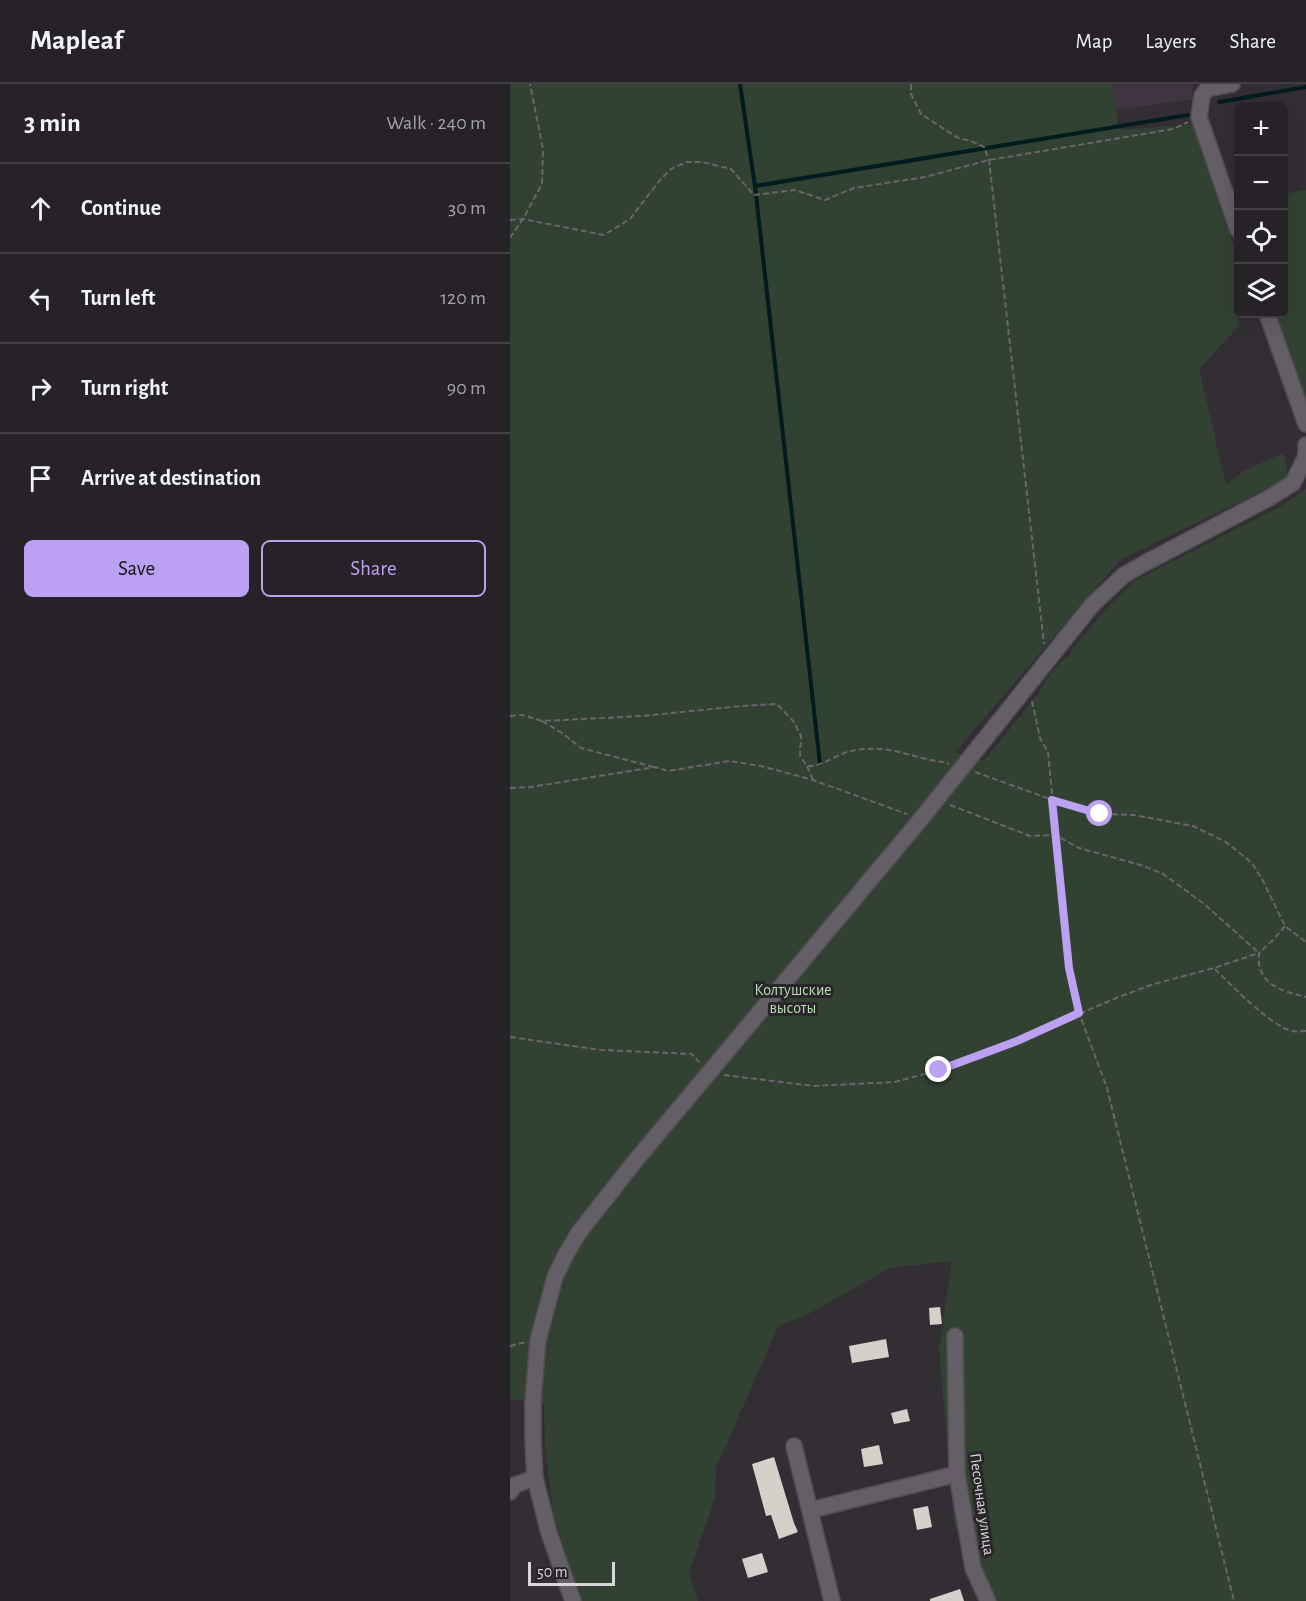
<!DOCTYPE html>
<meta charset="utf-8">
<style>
:root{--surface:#262227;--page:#322f33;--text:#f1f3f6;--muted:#a4a4a7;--line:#423f44;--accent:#bca0f2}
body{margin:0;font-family:"Alegreya Sans",sans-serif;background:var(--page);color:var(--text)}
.controls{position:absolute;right:18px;top:18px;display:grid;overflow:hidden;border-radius:9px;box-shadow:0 6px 24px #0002}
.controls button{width:54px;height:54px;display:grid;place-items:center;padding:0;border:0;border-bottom:2px solid var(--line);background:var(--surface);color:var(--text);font:30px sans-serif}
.scale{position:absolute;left:18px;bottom:15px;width:87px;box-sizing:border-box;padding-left:6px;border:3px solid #d9d6da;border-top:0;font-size:16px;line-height:21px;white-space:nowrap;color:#d9d6da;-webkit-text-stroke:4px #29252a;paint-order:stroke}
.stop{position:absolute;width:18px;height:18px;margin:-14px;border:4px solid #bca0f2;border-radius:50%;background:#fff}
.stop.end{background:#bca0f2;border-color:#fff;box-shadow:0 2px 6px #0008}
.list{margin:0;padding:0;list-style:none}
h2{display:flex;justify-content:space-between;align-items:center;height:78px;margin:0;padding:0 24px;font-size:26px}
h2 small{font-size:20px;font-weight:400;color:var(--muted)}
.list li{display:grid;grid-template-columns:39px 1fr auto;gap:18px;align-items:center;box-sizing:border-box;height:90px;padding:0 24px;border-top:2px solid var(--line)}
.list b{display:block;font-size:22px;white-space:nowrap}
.list em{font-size:20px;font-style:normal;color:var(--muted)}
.actions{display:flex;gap:12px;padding:18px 24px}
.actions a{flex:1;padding:14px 0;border:2px solid var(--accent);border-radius:9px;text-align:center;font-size:21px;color:var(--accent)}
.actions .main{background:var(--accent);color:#111}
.icon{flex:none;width:33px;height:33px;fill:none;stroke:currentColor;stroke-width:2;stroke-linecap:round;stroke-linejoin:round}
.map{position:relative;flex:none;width:796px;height:1517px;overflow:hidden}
header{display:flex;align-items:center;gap:36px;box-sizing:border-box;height:84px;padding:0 30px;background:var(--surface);border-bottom:2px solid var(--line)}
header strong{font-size:28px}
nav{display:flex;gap:33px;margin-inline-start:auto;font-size:21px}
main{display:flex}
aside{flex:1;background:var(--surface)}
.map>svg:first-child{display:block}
</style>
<header>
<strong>Mapleaf</strong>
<nav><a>Map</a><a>Layers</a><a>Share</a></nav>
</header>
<main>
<aside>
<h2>3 min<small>Walk · 240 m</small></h2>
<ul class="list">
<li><svg class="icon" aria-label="ahead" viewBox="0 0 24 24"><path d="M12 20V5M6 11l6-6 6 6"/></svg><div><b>Continue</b></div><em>30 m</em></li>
<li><svg class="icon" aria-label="left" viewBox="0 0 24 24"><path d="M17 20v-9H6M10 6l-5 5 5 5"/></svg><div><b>Turn left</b></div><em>120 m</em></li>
<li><svg class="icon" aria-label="right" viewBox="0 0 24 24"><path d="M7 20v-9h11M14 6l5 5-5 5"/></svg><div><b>Turn right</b></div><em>90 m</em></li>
<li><svg class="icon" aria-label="arrive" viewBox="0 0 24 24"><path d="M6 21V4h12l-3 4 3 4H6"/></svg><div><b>Arrive at destination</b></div></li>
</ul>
<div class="actions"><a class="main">Save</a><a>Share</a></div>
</aside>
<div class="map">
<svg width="796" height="1517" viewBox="0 0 796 1517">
<rect width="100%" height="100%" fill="#332e34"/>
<polygon fill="#3f3641" points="442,0 684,0 681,5 683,15 448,48"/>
<g fill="#324232">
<polygon points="0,0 602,0 609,46 687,40 728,177 729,230 728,243 689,285 716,401 734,387 773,369 779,394 611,475 445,668 474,677 528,610 543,586 556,573 557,574 561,569 561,567 596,525 624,497 768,424 796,405 796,1517 472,1517 444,1439 429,1266 442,1177 380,1184 293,1233 269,1241 206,1384 205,1414 179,1489 188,1517 70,1517 43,1429 35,1361 34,1320 0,1315"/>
<polygon points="796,106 796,320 766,230 774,230 774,110"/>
</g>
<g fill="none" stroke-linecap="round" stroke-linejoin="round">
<g stroke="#011c1f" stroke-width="4">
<polyline points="230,0 245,102 310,680"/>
<polyline points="709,18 796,3"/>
<polyline points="245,102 678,31"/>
</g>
</g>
<g fill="#d5d0c9">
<polygon points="430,1223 432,1240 420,1241 419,1224"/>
<polygon points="376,1255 379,1273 342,1279 339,1262"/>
<polygon points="397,1325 400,1337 384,1340 381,1329"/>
<polygon points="369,1361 373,1380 354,1383 351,1365"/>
<polygon points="264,1373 284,1439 288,1448 269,1455 261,1431 256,1432 242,1380"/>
<polygon points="418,1422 422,1443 407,1446 403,1425"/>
<polygon points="252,1469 258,1488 238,1494 232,1475"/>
<polygon points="450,1505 454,1517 420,1517 420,1515"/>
</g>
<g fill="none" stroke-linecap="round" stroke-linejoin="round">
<defs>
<g id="minor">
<polyline points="722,0 697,5 692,12 689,33 728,146"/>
<polyline points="757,230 796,340"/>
<polyline points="445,1252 447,1390 463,1484 478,1517"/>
<polyline points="284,1362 322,1517"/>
<polyline points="0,1408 5,1401 25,1394"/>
<polyline points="301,1426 447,1390"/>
<polyline points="63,1517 39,1449 25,1394 23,1356 23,1317 28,1256 45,1193 56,1170 70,1147 126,1076 411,735 582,521 614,491 637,478 759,414 783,399 796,372 796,361"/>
</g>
</defs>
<use href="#minor" stroke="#504c51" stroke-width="18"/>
<g stroke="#69656a" stroke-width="2" stroke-dasharray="6 3" stroke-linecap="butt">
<polyline points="401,0 401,10 411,30 448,54 461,57 474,63 479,76 534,560"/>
<polyline points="0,136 13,135 94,151 120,135 150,96 161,85 177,78 192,78 221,85 244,111 285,106 315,116 344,104 415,93 479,76 663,45 678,38"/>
<polyline points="0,154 13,135 32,100 33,65 20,0"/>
<polyline points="522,617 530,654 538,668 559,884 569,929 597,1004 724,1517"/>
<path d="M0,632L13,631L32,637L132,632L231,622L267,620L284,638L291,652L290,672L297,682C313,683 326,670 341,667C371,661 388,668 416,675C424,677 432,677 439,680"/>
<polyline points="32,637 52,649 71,664 144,683"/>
<polyline points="297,682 303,696"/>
<polyline points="465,688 565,724 590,730 624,731 683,742 716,758 742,779 753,797 775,842 796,858"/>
<polyline points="0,704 21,703 145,683 158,687 219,677 251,682 303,696 397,730"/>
<polyline points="440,721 520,752 545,751 569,764 634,782 653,790 693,819 749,869"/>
<path d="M775,842L764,855L749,869C746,900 771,907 796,913"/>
<path d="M705,885C720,900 762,943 782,947C786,948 791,947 796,947"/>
<polyline points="0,953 91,966 182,970 189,978"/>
<polyline points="214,991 304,1002 385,998 429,986 507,957 606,914 644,900 704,884 749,869"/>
<polyline points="0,1262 16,1258"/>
</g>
<use href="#minor" stroke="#645f66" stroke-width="15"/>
</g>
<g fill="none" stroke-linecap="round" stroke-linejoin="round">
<polyline stroke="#bca0f2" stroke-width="8" points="429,986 507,957 569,929 559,884 542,716 590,730"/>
</g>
<g text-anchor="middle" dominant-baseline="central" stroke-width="6" stroke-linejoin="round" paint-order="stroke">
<g font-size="16" fill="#b5deb3" stroke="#29252a">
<text x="283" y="906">Колтушские<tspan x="283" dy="18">высоты</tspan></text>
</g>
<g font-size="16" fill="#d9d6da" stroke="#29252a">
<text transform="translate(472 1420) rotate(82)">Песочная улица</text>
</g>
</g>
</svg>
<div class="controls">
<button>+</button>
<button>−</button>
<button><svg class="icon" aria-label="locate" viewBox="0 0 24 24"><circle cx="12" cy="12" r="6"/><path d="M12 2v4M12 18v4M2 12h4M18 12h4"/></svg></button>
<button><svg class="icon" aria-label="layers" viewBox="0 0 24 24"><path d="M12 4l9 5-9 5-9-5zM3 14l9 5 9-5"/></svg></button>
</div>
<div class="scale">50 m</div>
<div class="stop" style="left:590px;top:730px"></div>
<div class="stop end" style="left:429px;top:986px"></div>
</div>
</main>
